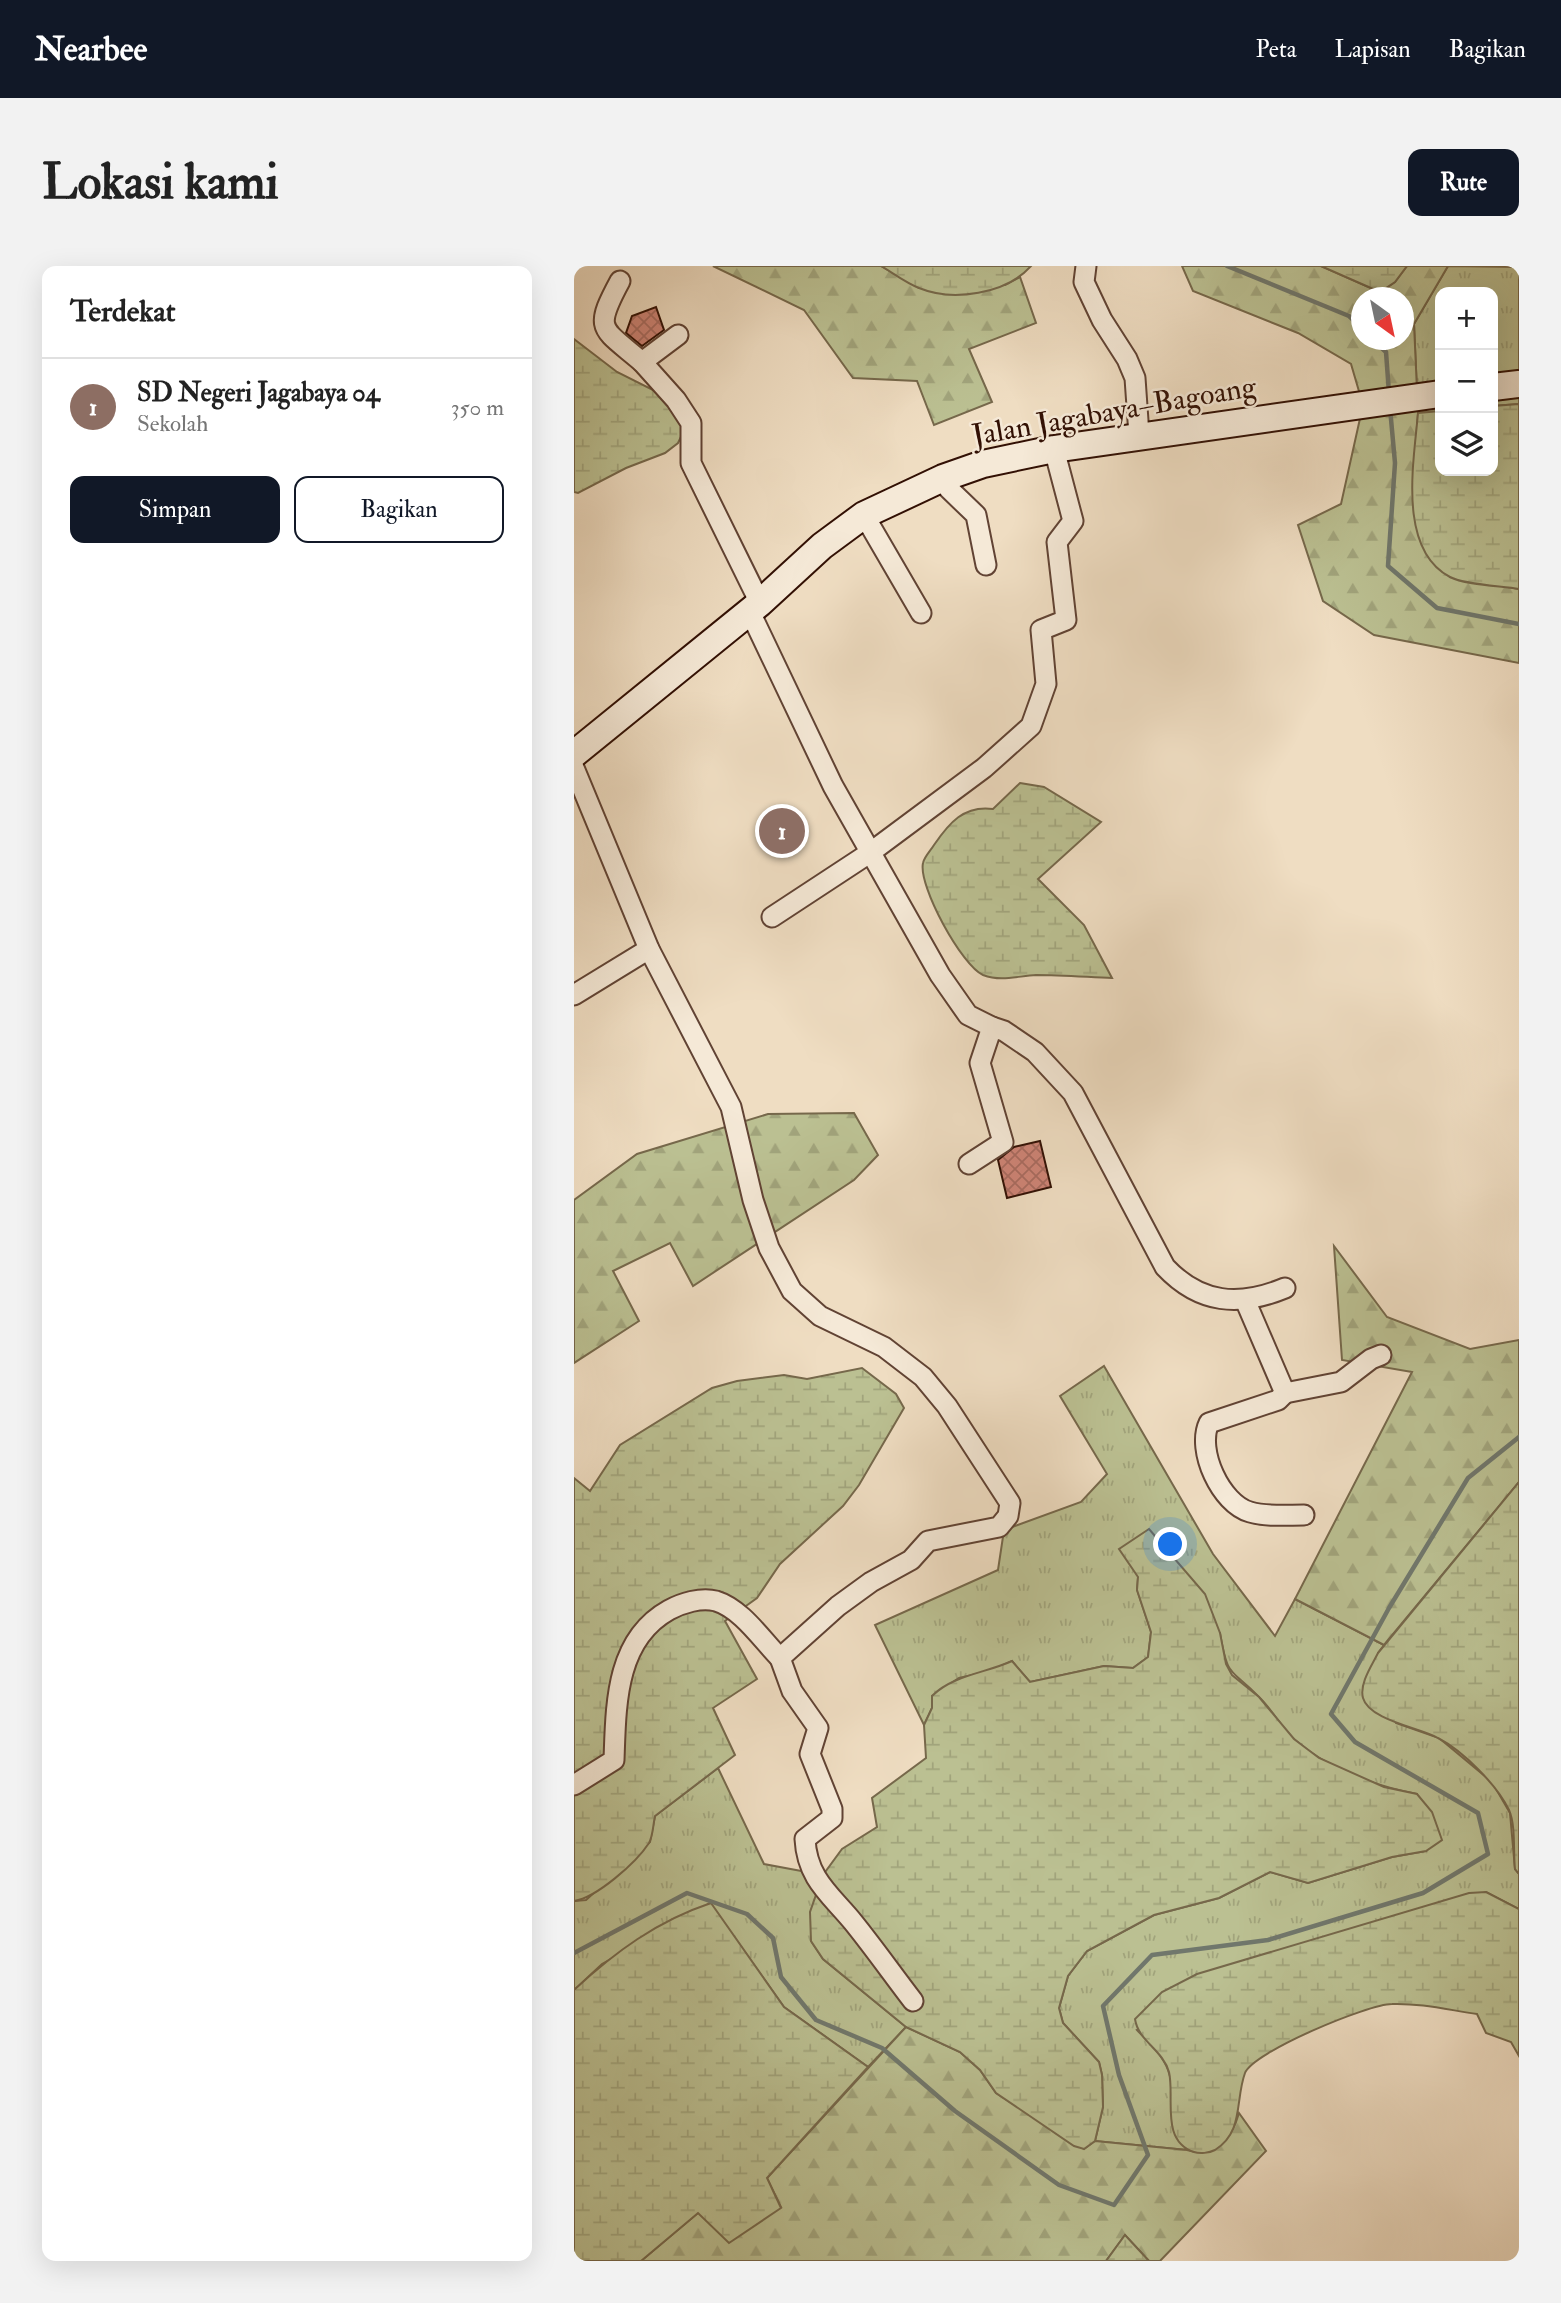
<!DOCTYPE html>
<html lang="id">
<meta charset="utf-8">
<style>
:root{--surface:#fff;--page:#f2f2f2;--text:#222;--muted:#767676;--line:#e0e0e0;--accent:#111827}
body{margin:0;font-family:"IM FELL Double Pica",serif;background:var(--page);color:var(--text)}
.controls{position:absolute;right:21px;top:21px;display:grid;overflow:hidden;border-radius:14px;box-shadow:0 7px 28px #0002}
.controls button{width:63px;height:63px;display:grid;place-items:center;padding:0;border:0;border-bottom:2px solid var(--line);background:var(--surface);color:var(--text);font:35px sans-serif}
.compass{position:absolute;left:777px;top:21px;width:63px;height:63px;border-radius:50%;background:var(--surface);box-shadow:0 7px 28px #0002;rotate:147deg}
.you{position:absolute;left:597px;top:1279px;width:24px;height:24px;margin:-18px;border:5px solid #fff;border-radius:50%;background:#1a73e8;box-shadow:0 0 0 10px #1a73e833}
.badge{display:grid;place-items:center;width:46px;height:46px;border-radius:50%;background:var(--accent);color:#fff;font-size:23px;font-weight:700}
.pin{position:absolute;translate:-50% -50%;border:4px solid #fff;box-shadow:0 2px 7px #0006}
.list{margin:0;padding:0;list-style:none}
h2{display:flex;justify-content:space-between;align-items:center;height:91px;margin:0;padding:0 28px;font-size:30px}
h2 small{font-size:23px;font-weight:400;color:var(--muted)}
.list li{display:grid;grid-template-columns:46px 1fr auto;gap:21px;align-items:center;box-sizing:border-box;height:98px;padding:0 28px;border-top:2px solid var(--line)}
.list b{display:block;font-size:26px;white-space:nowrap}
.list p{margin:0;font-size:23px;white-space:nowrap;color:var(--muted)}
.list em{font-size:23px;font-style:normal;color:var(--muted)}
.actions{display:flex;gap:14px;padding:21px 28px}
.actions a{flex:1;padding:16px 0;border:2px solid var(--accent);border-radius:14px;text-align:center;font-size:24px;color:var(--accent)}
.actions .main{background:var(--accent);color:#fff}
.icon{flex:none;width:38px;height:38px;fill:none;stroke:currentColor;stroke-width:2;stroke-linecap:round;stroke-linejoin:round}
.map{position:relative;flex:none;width:945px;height:1995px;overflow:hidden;border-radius:14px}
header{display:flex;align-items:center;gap:42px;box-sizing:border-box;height:98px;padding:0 35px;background:var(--accent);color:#fff}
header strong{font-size:33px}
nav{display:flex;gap:38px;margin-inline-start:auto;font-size:24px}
.intro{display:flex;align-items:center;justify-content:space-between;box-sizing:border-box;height:168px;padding:0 42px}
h1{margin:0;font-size:49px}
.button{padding:18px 32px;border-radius:14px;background:var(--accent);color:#fff;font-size:24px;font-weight:700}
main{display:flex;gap:42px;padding:0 42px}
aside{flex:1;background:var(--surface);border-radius:14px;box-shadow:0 7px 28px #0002}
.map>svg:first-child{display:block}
</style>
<header>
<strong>Nearbee</strong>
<nav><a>Peta</a><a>Lapisan</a><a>Bagikan</a></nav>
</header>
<div class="intro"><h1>Lokasi kami</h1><a class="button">Rute</a></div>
<main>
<aside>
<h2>Terdekat<small></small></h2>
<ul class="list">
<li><span class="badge" style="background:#8d6e63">1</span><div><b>SD Negeri Jagabaya 04</b><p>Sekolah</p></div><em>350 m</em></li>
</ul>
<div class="actions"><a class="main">Simpan</a><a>Bagikan</a></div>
</aside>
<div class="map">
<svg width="945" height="1995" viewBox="0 0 945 1995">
<defs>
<pattern id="grass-tufts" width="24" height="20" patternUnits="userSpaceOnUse" patternTransform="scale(1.75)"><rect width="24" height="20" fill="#bbc092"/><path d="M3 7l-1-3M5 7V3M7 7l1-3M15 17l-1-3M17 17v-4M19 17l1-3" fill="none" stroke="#a1a47c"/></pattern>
<pattern id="forest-firs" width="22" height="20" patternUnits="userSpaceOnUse" patternTransform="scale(1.75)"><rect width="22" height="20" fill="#bbc092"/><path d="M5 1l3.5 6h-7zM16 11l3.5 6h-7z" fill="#a1a47c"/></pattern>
<pattern id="wetland-marsh" width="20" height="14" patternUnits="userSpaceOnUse" patternTransform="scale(1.75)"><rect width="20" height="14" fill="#bbc092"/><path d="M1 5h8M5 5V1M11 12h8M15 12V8" fill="none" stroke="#a1a47c"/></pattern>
<pattern id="building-cross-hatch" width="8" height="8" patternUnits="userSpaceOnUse" patternTransform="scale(1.75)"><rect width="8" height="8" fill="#ce8476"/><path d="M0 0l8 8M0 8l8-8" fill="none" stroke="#a86b5f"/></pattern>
</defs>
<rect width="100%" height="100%" fill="#efddc2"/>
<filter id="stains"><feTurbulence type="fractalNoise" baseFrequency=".00286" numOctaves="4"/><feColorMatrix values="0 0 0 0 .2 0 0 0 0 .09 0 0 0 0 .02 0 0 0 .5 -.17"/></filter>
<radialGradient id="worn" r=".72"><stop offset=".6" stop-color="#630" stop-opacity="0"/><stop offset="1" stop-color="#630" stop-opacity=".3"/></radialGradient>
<g fill="url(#grass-tufts)" stroke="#76684b" stroke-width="2">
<polygon points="874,0 945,1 945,138 919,140 919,26 866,26 866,145 844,147 840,58"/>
<path d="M530,1100L639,1288L701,1370L721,1333L810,1379L804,1387L822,1457L865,1472L918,1516L936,1547L941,1603L945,1608V1643L912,1626L563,1764C574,1776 588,1788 594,1804C605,1833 586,1853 613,1884L521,1875L529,1841L528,1809L525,1796L489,1757L485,1742L494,1710L513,1685L580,1649L645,1632L696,1606L734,1617L818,1591L852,1585L843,1528C801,1520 754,1503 721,1474C708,1462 699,1445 686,1432C657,1401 654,1415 646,1367L564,1311L563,1324L577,1366L574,1391L559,1402L530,1400L456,1416L438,1395L416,1405L385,1412L358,1430V1442L350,1459L301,1359L424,1304L430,1264L507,1236L533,1208L486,1130Z"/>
<polygon points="144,1502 190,1598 249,1609 237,1675 249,1693 332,1761 294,1801 210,1741 136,1637 28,1698 0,1724 0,1635 12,1634 76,1576 81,1550"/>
</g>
<g fill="url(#forest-firs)" stroke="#76684b" stroke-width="2" fill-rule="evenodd">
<polygon points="139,0 307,0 345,22 431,19 446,11 462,57 395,83 418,136 360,159 343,115 279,112 230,44"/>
<path d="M608,0H747L806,26L821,16L833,0H874L840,58L844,147L839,211L876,311L945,323V397L800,369L749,335L724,259L767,238L789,139L777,98L724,67L619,25ZM788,32H830V74H788Z"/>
<polygon points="280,847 304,889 280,914 119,1020 96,977 39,1005 65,1055 0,1097 0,934 63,888 194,848"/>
<polygon points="760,980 813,1051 896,1083 945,1074 945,1216 810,1379 721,1333 838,1106 768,1094"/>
<path d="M332,1761L386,1786L406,1804L422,1827L510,1883L521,1875L613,1884C639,1892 658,1873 665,1847L692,1885L586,1995H575L551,1969L532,1995H67L124,1947L207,1941L193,1912Z"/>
</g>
<g fill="url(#wetland-marsh)" stroke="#76684b" stroke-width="2">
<path d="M307,0H457C432,28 379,36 345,22C332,17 319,7 307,0Z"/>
<polygon points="747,0 833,0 821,16 806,26"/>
<polygon points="0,73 43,106 101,135 114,156 104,177 91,187 52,202 4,227 0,226"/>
<path d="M945,138V323C928,320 891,319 876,311C823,283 840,195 844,147L866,145V205H919V140Z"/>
<path d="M446,517L470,521L527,556L464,613L510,659L538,712C513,711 487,709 462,709C444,710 427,716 409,709C388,700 344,620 349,597C350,591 357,584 360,579C375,557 390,539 419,543Z"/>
<path d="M288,1102L322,1128L330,1142L285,1219L269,1240L206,1298L183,1332L151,1355L183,1413L139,1442L161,1489L81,1550C79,1559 79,1570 75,1577C62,1597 22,1632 0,1635V1212L16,1225L46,1179L138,1122L163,1115L210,1109L233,1113Z"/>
<path d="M945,1216V1608L941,1603C939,1586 942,1560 935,1544C923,1519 889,1485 864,1472C846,1462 795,1454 789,1432C785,1418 798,1399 804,1387Z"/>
<path d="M575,1263L631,1328L646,1367L652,1398L658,1409L685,1431L720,1473L745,1492L810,1521L843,1528L858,1546L868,1574L852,1585L818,1591L734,1617L696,1606L645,1632L580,1649L513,1685L494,1710L485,1742L489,1757L525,1796L528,1809L529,1841L521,1875L510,1883L500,1880L422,1827L406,1804L386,1786L332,1761L249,1693L237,1675L236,1646L249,1609L268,1583L303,1561L298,1532L352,1492L350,1459L358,1442V1430C379,1409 412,1407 438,1395L456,1416L530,1400L559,1402L574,1391L577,1366L563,1324L564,1311L545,1283Z"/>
<path d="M912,1626L945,1643V1790L937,1776L912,1767L903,1748C875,1744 846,1737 818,1738C794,1738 679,1786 671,1807C661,1834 670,1866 641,1884C635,1887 626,1888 620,1886C586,1875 601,1831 595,1806C589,1784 564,1775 561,1753L588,1726L623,1708L895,1627Z"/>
<path d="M137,1637L210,1741L294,1801L193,1912L207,1942L155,1977L124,1947L67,1995H0V1724C41,1686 83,1655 137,1637Z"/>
<polygon points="551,1969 575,1995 532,1995"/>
</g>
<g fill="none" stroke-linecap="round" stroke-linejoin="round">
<g stroke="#70776c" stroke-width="4.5">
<polyline points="653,0 775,50 788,62"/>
<polyline points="799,74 812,86 815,127"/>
<polyline points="816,142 821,197 814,300 863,342 945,358"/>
<polyline points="0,1687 113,1627 173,1648 199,1672 207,1711 242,1754 308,1782 381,1845 485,1919 540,1939 574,1889 545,1809 529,1740 578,1689 694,1674 849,1627 914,1588 904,1547 781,1476 757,1448 815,1342 894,1212 945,1171"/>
</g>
</g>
<g fill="url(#building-cross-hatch)" stroke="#321004" stroke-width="2">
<polygon points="82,41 90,64 68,80 52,67 58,50"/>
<polygon points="466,875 477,921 433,932 424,894 440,881"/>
</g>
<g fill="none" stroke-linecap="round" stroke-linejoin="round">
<defs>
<g id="street">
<polyline points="512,0 510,16 528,54 553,93 561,112 565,169"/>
<path d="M46,15C19,65 27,61 68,96"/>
<polyline points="104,69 68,96 102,134 117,157 117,197 186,337"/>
<polyline points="369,212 375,223 402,249 412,299"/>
<polyline points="290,249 347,347"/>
<polyline points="176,346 259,520 366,709 394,749 418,761 406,797 429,876 395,898"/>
<path d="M0,502L75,683L157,841L179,934L195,982L218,1025L246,1050L310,1081L349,1111L373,1140L436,1237L434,1250L425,1261L354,1275L337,1294L297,1316L264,1340L206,1392L218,1425L244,1462L236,1488L258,1543V1552L231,1573C233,1613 257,1629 279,1656C300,1682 319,1709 339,1735"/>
<polyline points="198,651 297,586 410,502 457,460 472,418 467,364 492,354 483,276 499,255 480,183"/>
<polyline points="0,729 75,683"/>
<path d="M418,761L430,765L461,786L499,827L591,1001C626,1038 665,1041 711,1022"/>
<path d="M671,1034L711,1127L704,1134L635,1157C622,1184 647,1238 676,1246C693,1251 713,1249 730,1249"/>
<polyline points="711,1127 767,1116 797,1093 807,1089"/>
<path d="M0,1519L40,1494C42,1440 41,1374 95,1344C108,1337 127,1331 142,1335C168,1343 188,1374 206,1392"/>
</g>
<g id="secondary">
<polyline points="919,121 945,118"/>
<polyline points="0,488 186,337 248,280 290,249 369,212 409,198 480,183 866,128"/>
</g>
</defs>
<use href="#street" stroke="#614334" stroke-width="23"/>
<use href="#secondary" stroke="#321004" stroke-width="30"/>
<use href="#street" stroke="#f5e9d7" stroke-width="19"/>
<use href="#secondary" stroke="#f5e9d7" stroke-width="26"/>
</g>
<g text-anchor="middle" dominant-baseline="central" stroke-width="5" stroke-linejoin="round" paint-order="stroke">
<g font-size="30" fill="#321004" stroke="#f5e9d7">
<text transform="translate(540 145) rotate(-10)">Jalan Jagabaya–Bagoang</text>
</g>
</g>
<rect width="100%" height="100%" filter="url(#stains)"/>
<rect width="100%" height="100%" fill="url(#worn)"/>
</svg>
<div class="controls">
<button>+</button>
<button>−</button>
<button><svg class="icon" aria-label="layers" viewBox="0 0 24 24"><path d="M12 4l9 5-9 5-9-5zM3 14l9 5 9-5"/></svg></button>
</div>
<svg class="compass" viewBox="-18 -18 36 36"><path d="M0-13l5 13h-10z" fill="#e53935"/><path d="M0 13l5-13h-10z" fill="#767676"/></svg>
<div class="you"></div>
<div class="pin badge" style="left:208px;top:565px;background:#8d6e63">1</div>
</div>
</main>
